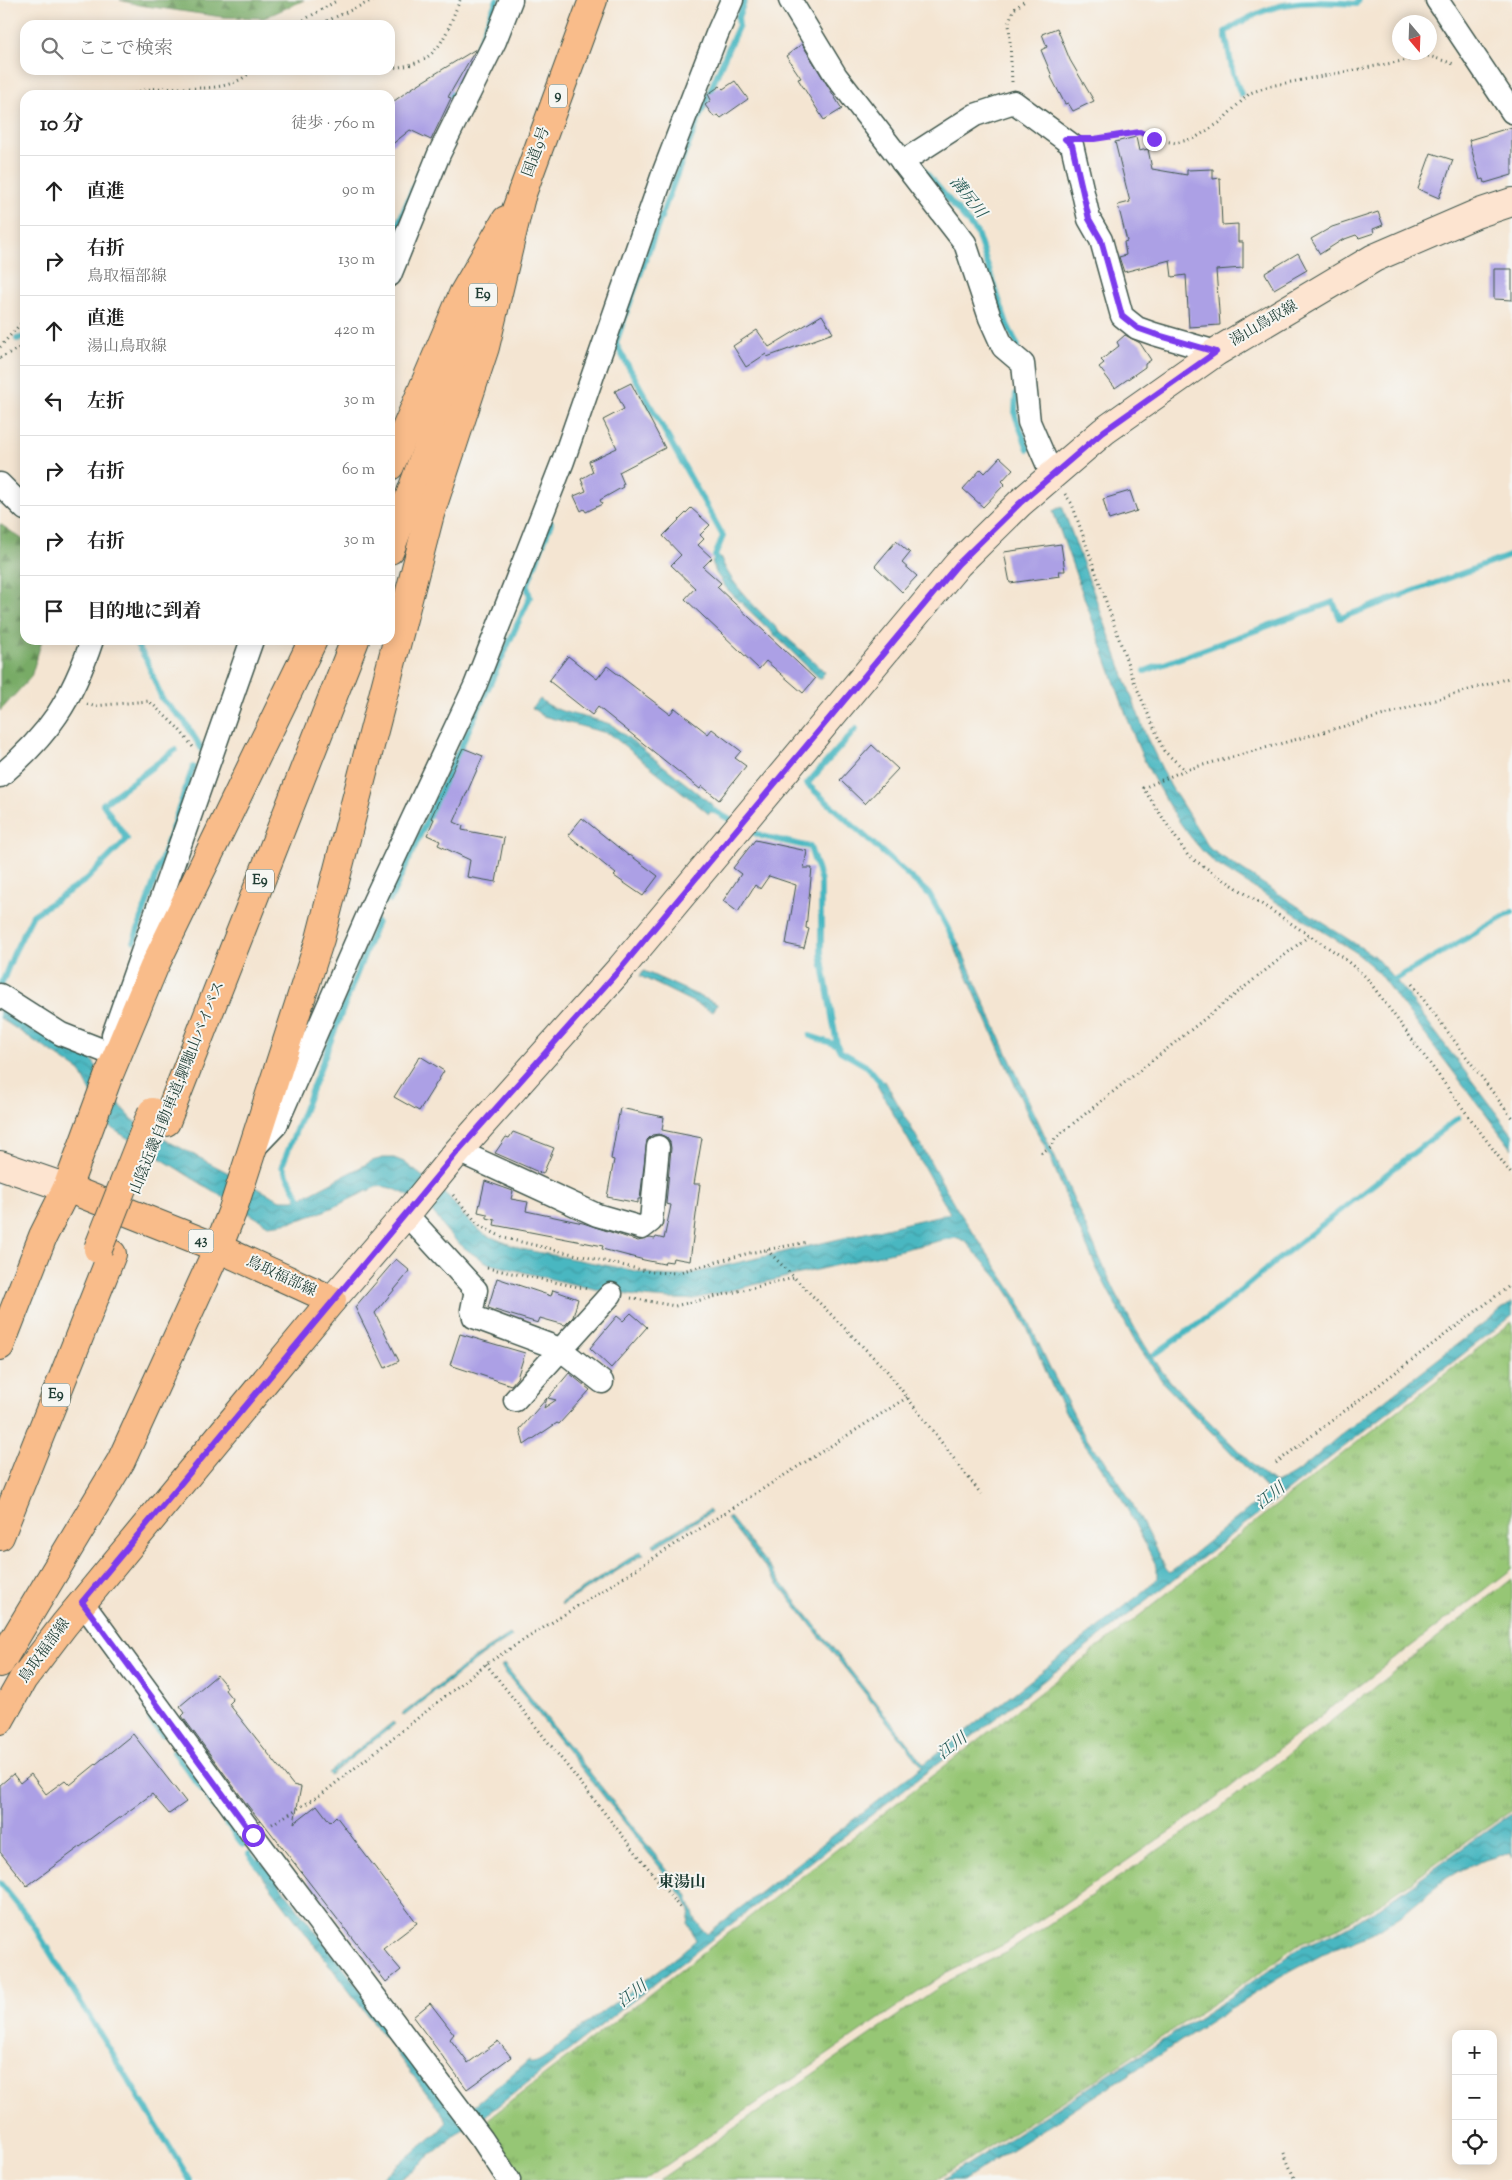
<!DOCTYPE html>
<html lang="ja">
<meta charset="utf-8">
<style>
:root{--surface:#fff;--page:#f6f6f6;--text:#222;--muted:#767676;--line:#e0e0e0}
body{margin:0;font-family:"Sorts Mill Goudy","Noto Serif JP",serif;background:var(--page);color:var(--text)}
.controls{position:absolute;right:15px;bottom:15px;display:grid;overflow:hidden;border-radius:10px;box-shadow:0 2px 12px #0003}
.controls button{width:45px;height:45px;display:grid;place-items:center;padding:0;border:0;border-bottom:1px solid var(--line);background:var(--surface);color:var(--text);font:25px sans-serif}
.compass{position:absolute;left:1392px;top:15px;width:45px;height:45px;border-radius:50%;background:var(--surface);box-shadow:0 2px 12px #0003;rotate:161deg}
.stop{position:absolute;width:15px;height:15px;margin:-11px;border:4px solid #7c3aed;border-radius:50%;background:#fff}
.stop.end{background:#7c3aed;border-color:#fff;box-shadow:0 1px 5px #0008}
.list{margin:0;padding:0;list-style:none}
h2{display:flex;justify-content:space-between;align-items:center;height:65px;margin:0;padding:0 20px;font-size:21px}
h2 small{font-size:16px;font-weight:400;color:var(--muted)}
.list li{display:grid;grid-template-columns:32px 1fr auto;gap:15px;align-items:center;box-sizing:border-box;height:70px;padding:0 20px;border-top:1px solid var(--line)}
.list b{display:block;font-size:19px;white-space:nowrap}
.list p{margin:0;font-size:16px;white-space:nowrap;color:var(--muted)}
.list em{font-size:16px;font-style:normal;color:var(--muted)}
.icon{flex:none;width:28px;height:28px;fill:none;stroke:currentColor;stroke-width:2;stroke-linecap:round;stroke-linejoin:round}
.map{position:relative;flex:none;width:1512px;height:2180px;overflow:hidden}
.search{position:absolute;background:var(--surface);box-shadow:0 2px 12px #0003;left:20px;top:20px;width:375px;height:55px;display:flex;align-items:center;gap:12px;box-sizing:border-box;padding:0 18px;border-radius:15px;color:var(--muted);font-size:19px}
.panel{position:absolute;background:var(--surface);box-shadow:0 2px 12px #0003;left:20px;top:90px;width:375px;height:555px;border-radius:15px}
.map>svg:first-child{display:block}
</style>
<div class="map">
<svg width="1512" height="2180" viewBox="0 0 1512 2180">
<defs>
<pattern id="grass-tufts" width="24" height="20" patternUnits="userSpaceOnUse" patternTransform="scale(1.25)"><rect width="24" height="20" fill="#96c675"/><path d="M3 7l-1-3M5 7V3M7 7l1-3M15 17l-1-3M17 17v-4M19 17l1-3" fill="none" stroke="#7aa261"/></pattern>
<pattern id="forest-firs" width="22" height="20" patternUnits="userSpaceOnUse" patternTransform="scale(1.25)"><rect width="22" height="20" fill="#78ab66"/><path d="M5 1l3.5 6h-7zM16 11l3.5 6h-7z" fill="#628c55"/></pattern>
<pattern id="water-waves" width="16" height="10" patternUnits="userSpaceOnUse" patternTransform="scale(1.25)"><rect width="16" height="10" fill="#49b7c1"/><path d="M0 5q4-4 8 0t8 0" fill="none" stroke="#3c969e"/></pattern>
</defs>
<rect width="100%" height="100%" fill="#f6f6f2"/>
<filter id="ink" filterUnits="userSpaceOnUse"><feTurbulence type="fractalNoise" baseFrequency=".02" numOctaves="2"/><feDisplacementMap in="SourceGraphic" scale="10" xChannelSelector="R" yChannelSelector="G"/><feConvolveMatrix kernelMatrix="1 2 1 2 8 2 1 2 1" color-interpolation-filters="sRGB"/></filter>
<filter id="wash" filterUnits="userSpaceOnUse"><feTurbulence type="fractalNoise" baseFrequency=".0096" numOctaves="4" result="noise"/><feDisplacementMap in="SourceGraphic" scale="20" xChannelSelector="R" yChannelSelector="G"/><feGaussianBlur stdDeviation="1.12" result="paint"/><feColorMatrix in="noise" values="0 0 0 0 0 0 0 0 0 0 0 0 0 0 0 0 0 1.4 0 .05"/><feComposite in="paint" operator="in"/></filter>
<g filter="url(#wash)">
<rect width="100%" height="100%" fill="#f4e5d2"/>
<g fill="url(#grass-tufts)" stroke="#5a8254">
<polygon points="1512,1322 1512,1569 1350,1693 1201,1810 1005,1944 943,1975 645,2180 518,2180 483,2123 1149,1608 1247,1528"/>
<polygon points="1512,1579 1512,1810 1369,1910 1336,1929 1297,1945 1249,1980 1104,2075 936,2180 659,2180 948,1981 1009,1951 1211,1815"/>
</g>
<g fill="url(#forest-firs)" stroke="#4c744d">
<polygon points="120,0 304,0 264,18 222,17 139,5"/>
<polygon points="0,524 25,541 25,640 42,640 31,677 0,711"/>
</g>
<g fill="url(#water-waves)" stroke="#347a7a">
<path d="M1062,506L1146,736L1170,785L1210,849L1374,956L1400,985L1512,1134V1149L1376,970L1354,951L1216,864C1183,836 1151,779 1135,739L1053,511Z"/>
<path d="M721,558C733,595 796,644 825,672L820,679L727,589L716,573L712,561Z"/>
<path d="M540,699C560,716 588,715 612,725L714,806L709,814L610,734L543,716L532,708Z"/>
<path d="M951,934L956,938C988,1010 1020,1083 1054,1155C1088,1228 1114,1303 1162,1371C1179,1393 1199,1411 1219,1431C1237,1449 1254,1468 1274,1483C1301,1475 1320,1451 1342,1434C1398,1389 1455,1346 1512,1302V1316L481,2119L462,2130L400,2180H379L438,2132L446,2123L443,2115L256,1868L254,1862L260,1859L457,2116L477,2103L529,2060V2063C540,2065 555,2048 564,2041C607,2006 654,1977 696,1940L688,1924L690,1911L685,1899L501,1667L504,1664L687,1895C695,1914 691,1918 707,1934L922,1766L727,1519L730,1517L924,1764L1148,1588L1157,1578V1567L1119,1493L1078,1435L1054,1391L1030,1334L1013,1300L1002,1283L966,1242L958,1238L943,1240L694,1299C628,1302 555,1279 490,1264C474,1256 457,1244 445,1229C440,1223 437,1215 431,1211C416,1200 394,1184 376,1187C338,1204 310,1222 268,1225L108,1126L80,1071L0,1018V1000L91,1058L123,1109L139,1126L280,1200H294L307,1195L372,1161L383,1158H394L404,1162L449,1197L463,1215L484,1234L521,1249L657,1275L676,1276L694,1273L950,1213L877,1085L885,1081L956,1207L1018,1299L1051,1370L1083,1433L1093,1448L1102,1456L1130,1499L1166,1569L1170,1573L1263,1497L1267,1489L1164,1384L1133,1338L1097,1269L1075,1220L1049,1154L1029,1117L951,939Z"/>
<polygon points="644,971 717,1004 713,1012 640,976"/>
<polygon points="709,1510 711,1512 655,1547 653,1544"/>
<polygon points="641,1551 644,1554 562,1605 561,1603"/>
<polygon points="510,1634 512,1637 487,1652 404,1716 402,1714 486,1649"/>
<polygon points="393,1722 395,1724 330,1775 328,1773"/>
<polygon points="1512,1813 1512,1858 1509,1853 1469,1865 1447,1878 1402,1915 1372,1934 1331,1950 1279,1978 964,2180 943,2180 1231,1997 1300,1947 1337,1932 1368,1915"/>
</g>
<g fill="none" stroke-linecap="round" stroke-linejoin="round">
<g stroke="#49b7c1" stroke-width="6">
<polyline points="456,81 470,64 497,0"/>
<polyline points="449,88 447,91 456,99 453,105"/>
<path d="M1241,94L1233,74L1225,32C1272,0 1300,0 1356,4L1358,0"/>
<polyline points="915,160 977,233 1007,324 1018,346 1018,352"/>
<polyline points="390,244 420,172"/>
<polyline points="17,339 25,337"/>
<polyline points="616,344 723,536 715,556 719,568"/>
<path d="M607,368C648,252 688,136 739,25L738,17L745,0"/>
<polyline points="1016,394 1015,415 1028,449"/>
<polyline points="134,640 146,659 162,699 185,722 203,751"/>
<polyline points="1145,671 1333,602 1340,618 1512,555"/>
<polyline points="856,729 807,784 930,895 955,942"/>
<polyline points="706,806 734,822"/>
<polyline points="747,829 761,836 810,847 821,881 821,954 837,1045 840,1051 868,1067 886,1089"/>
<polyline points="384,903 387,897 390,900 530,597 527,586 551,523"/>
<polyline points="134,941 193,767"/>
<polyline points="1392,981 1512,912"/>
<polyline points="0,988 14,953 33,915 86,880 127,839 103,804 175,750"/>
<polyline points="810,1036 837,1045"/>
<polyline points="303,1204 282,1166 377,922"/>
<polyline points="1155,1354 1219,1309 1276,1261 1458,1118"/>
<polyline points="150,1720 162,1735"/>
<polyline points="174,1752 243,1845"/>
<polyline points="249,1854 259,1867"/>
<polyline points="0,1883 30,1920 190,2180"/>
</g>
</g>
<g id="blocks">
<g fill="#aca0e5">
<polygon points="1057,28 1070,60 1094,101 1073,111 1068,103 1065,104 1051,77 1052,76 1041,50 1047,47 1042,34"/>
<polygon points="802,44 842,109 824,120 798,79 801,78 786,56"/>
<polygon points="476,49 448,97 451,98 431,140 410,130 390,146 390,104 412,88"/>
<polygon points="735,81 748,99 721,118 718,115 714,117 705,105 711,100 708,94 720,86 723,89"/>
<polygon points="1512,127 1512,175 1485,183 1484,179 1480,180 1469,140"/>
<polygon points="1136,137 1139,151 1148,149 1152,169 1187,175 1187,170 1213,169 1213,179 1220,178 1222,225 1238,224 1238,242 1243,242 1243,268 1216,270 1220,325 1189,327 1186,275 1172,277 1170,260 1124,272 1119,257 1126,255 1124,242 1127,241 1118,205 1130,202 1115,142"/>
<polygon points="1431,153 1453,160 1439,198 1418,189"/>
<polygon points="1378,212 1383,225 1373,229 1374,233 1359,238 1356,235 1342,240 1320,254 1311,239 1332,227"/>
<polygon points="1298,253 1307,270 1274,289 1265,273"/>
<polygon points="1494,269 1512,269 1512,300 1494,299"/>
<polygon points="822,315 833,333 767,357 766,354 746,367 733,346 757,330 769,347"/>
<polygon points="1125,335 1140,343 1151,360 1145,364 1145,367 1115,388 1099,367 1104,363 1101,360 1119,346 1117,342"/>
<polygon points="631,383 665,448 619,472 624,484 622,485 623,487 600,500 602,504 586,512 584,509 581,511 574,496 586,491 581,479 593,472 589,461 617,448 603,420 624,409 615,391"/>
<polygon points="1000,457 1013,469 1002,481 1005,484 983,507 963,489 981,469 985,473"/>
<polygon points="1130,491 1137,511 1109,520 1103,499"/>
<polygon points="691,508 710,525 700,535 704,539 698,545 712,558 703,567 721,583 717,587 815,679 803,693 766,661 759,669 685,599 695,588 671,565 681,555 663,536"/>
<polygon points="896,541 910,553 902,563 917,576 902,592 875,566"/>
<polygon points="1061,544 1065,571 1059,571 1060,576 1010,583 1004,552"/>
<polygon points="568,656 597,679 607,666 670,714 675,708 708,734 712,729 741,751 735,758 746,766 719,800 702,786 700,789 598,707 592,715 549,681"/>
<polygon points="872,745 898,769 865,804 840,780"/>
<polygon points="463,748 483,756 454,822 463,826 462,830 504,838 496,882 467,877 470,860 438,845 440,841 427,835 434,819 431,818"/>
<polygon points="582,818 629,856 630,855 658,876 643,896 614,876 616,874 568,835"/>
<polygon points="755,840 807,851 804,868 812,868 806,928 809,929 804,948 786,944 796,885 769,876 760,889 755,885 738,912 723,901 741,874 733,868"/>
<polygon points="420,1056 444,1071 419,1111 394,1097"/>
<polygon points="620,1108 664,1117 662,1130 702,1138 694,1184 700,1184 690,1261 673,1258 672,1262 665,1261 664,1264 644,1260 602,1249 603,1246 494,1225 495,1220 487,1218 487,1214 478,1212 485,1181 513,1191 511,1199 528,1202 526,1211 583,1223 638,1241 650,1238 655,1239 656,1237 664,1239 671,1205 666,1204 671,1148 670,1142 666,1137 659,1134 652,1135 647,1140 640,1199 638,1199 638,1203 607,1197 614,1160 611,1159"/>
<polygon points="513,1132 554,1148 543,1174 495,1153 506,1137 509,1138"/>
<polygon points="396,1259 410,1271 375,1313 399,1361 385,1368 355,1307"/>
<polygon points="497,1278 551,1296 553,1290 578,1299 573,1317 565,1325 540,1318 538,1323 488,1308"/>
<polygon points="631,1313 647,1327 611,1368 590,1348 617,1316 623,1321"/>
<polygon points="460,1334 525,1353 517,1378 511,1385 450,1365"/>
<polygon points="569,1373 590,1390 559,1424 557,1423 524,1445 520,1429 547,1398 544,1408 556,1400 548,1398"/>
<polygon points="217,1675 227,1687 225,1690 233,1700 229,1704 293,1785 301,1787 294,1823 317,1805 330,1822 336,1816 417,1923 383,1949 401,1970 386,1982 261,1820 260,1821 245,1802 182,1716 185,1713 180,1706"/>
<polygon points="133,1734 186,1802 169,1814 152,1794 27,1886 0,1852 0,1785 13,1774 20,1783 31,1774 46,1794 65,1780 70,1785"/>
<polygon points="430,2003 454,2034 450,2039 468,2063 498,2041 511,2057 467,2089 413,2017"/>
</g>
</g>
</g>
<g filter="url(#ink)">
<use href="#blocks" fill-opacity="0" stroke="#3f564c" stroke-width="1"/>
<g fill="none" stroke-linecap="round" stroke-linejoin="round">
<defs>
<g id="street">
<polyline points="790,0 836,76 965,243 990,318 1003,347 1023,364 1029,422 1052,475"/>
<polyline points="1437,0 1512,112"/>
<polyline points="902,162 975,115 1014,102 1072,145 1089,219 1101,240 1122,316 1137,328 1154,334 1216,352"/>
<polyline points="390,275 439,154 495,41 511,0"/>
<polyline points="0,484 25,509"/>
<path d="M0,776C49,735 72,700 92,640"/>
<polyline points="0,995 61,1034 117,1056"/>
<polyline points="113,1035 252,640"/>
<polyline points="254,1148 276,1125 374,901 475,686 563,461 663,174 717,34 732,0"/>
<polyline points="458,1151 597,1215 642,1228 651,1221 658,1147"/>
<polyline points="406,1214 476,1290 472,1310 474,1317 560,1349 602,1382"/>
<polyline points="515,1400 611,1294"/>
<polyline points="82,1602 253,1835 482,2139 509,2180"/>
</g>
<g id="secondary">
<polyline points="0,1165 67,1188"/>
<polyline points="332,1300 414,1205 458,1151 621,968 958,564 1020,503 1104,431 1216,352 1374,258 1476,214 1512,202"/>
</g>
<polyline id="primary" points="0,1720 23,1679 64,1625 332,1300 218,1248 67,1188"/>
<g id="highway">
<polyline points="516,210 593,0"/>
<polyline points="390,466 463,294 506,220"/>
<polyline points="390,550 481,301"/>
<polyline points="166,1122 355,640"/>
<polyline points="0,1346 43,1236 67,1188 108,1077 154,967 313,640"/>
<polyline points="0,1536 112,1254"/>
<polyline points="0,1663 121,1461 218,1248 232,1212 320,939 430,514 485,347 522,192"/>
</g>
</defs>
<use href="#street" stroke="#3f564c" stroke-width="25"/>
<use href="#secondary" stroke="#3f564c" stroke-width="30"/>
<use href="#primary" stroke="#3f564c" stroke-width="30"/>
<use href="#highway" stroke="#3f564c" stroke-width="30"/>
<g stroke="#3f564c" stroke-width="3" stroke-dasharray="1 4" stroke-linecap="butt">
<polyline points="295,25 338,0"/>
<polyline points="318,25 373,0"/>
<path d="M390,68C440,64 443,40 460,0"/>
<polyline points="356,70 362,70"/>
<polyline points="1012,82 1009,22 1013,10 1026,0"/>
<path d="M130,95C168,77 219,103 253,70"/>
<polyline points="1091,139 1140,132 1164,141 1176,143 1195,138 1219,123 1250,93 1270,86 1429,56 1454,64"/>
<polyline points="0,347 25,319"/>
<polyline points="0,358 25,345"/>
<polyline points="1065,494 1072,504 1133,679 1164,751 1185,770"/>
<polyline points="1512,677 1381,716 1185,770 1143,788 1188,856 1341,956 1366,977 1512,1175"/>
<polyline points="87,704 93,706 149,701 178,728 193,747"/>
<polyline points="1412,984 1512,1118"/>
<polyline points="1041,1153 1052,1146 1055,1138 1310,935"/>
<polyline points="453,1195 480,1226 504,1238 651,1272 676,1273 749,1253 808,1242"/>
<polyline points="767,1250 887,1371 981,1494"/>
<polyline points="487,1268 588,1289"/>
<polyline points="631,1298 675,1306 794,1278"/>
<polyline points="1276,1463 1512,1284"/>
<polyline points="486,1664 680,1908"/>
<polyline points="272,1824 322,1794 486,1664 908,1397"/>
<polyline points="1284,2153 1295,2180"/>
</g>
<use href="#street" stroke="#fff" stroke-width="22"/>
<use href="#secondary" stroke="#fde4d0" stroke-width="28"/>
<use href="#primary" stroke="#f9bc8a" stroke-width="28"/>
<use href="#highway" stroke="#f9bc8a" stroke-width="28"/>
<defs>
<polyline id="highway-bridge" points="98,1249 152,1112"/>
</defs>
<use href="#highway-bridge" stroke="#3f564c" stroke-width="30" stroke-linecap="butt"/>
<use href="#highway-bridge" stroke="#f9bc8a" stroke-width="28"/>
</g>
</g>
<g fill="none" stroke-linecap="round" stroke-linejoin="round" filter="url(#ink)">
<polyline stroke="#7c3aed" stroke-width="6" points="253,1835 82,1602 458,1151 621,968 958,564 1020,503 1104,431 1216,352 1154,334 1137,328 1122,316 1101,240 1089,219 1072,145 1065,139 1094,139 1140,132 1154,139"/>
</g>
<g text-anchor="middle" dominant-baseline="central" stroke-width="4" stroke-linejoin="round" paint-order="stroke">
<g fill="#f6f6f2" stroke="#60746d" stroke-width="1">
<rect x="549" y="84.5" width="18" height="23" rx="4"/>
<rect x="469" y="283.5" width="28" height="23" rx="4"/>
<rect x="246" y="869.5" width="28" height="23" rx="4"/>
<rect x="188.5" y="1229.5" width="25" height="23" rx="4"/>
<rect x="42" y="1383.5" width="28" height="23" rx="4"/>
</g>
<g font-size="14" font-weight="bold" fill="#1f3d34">
<text x="558" y="96">9</text>
<text x="483" y="295">E9</text>
<text x="260" y="881">E9</text>
<text x="201" y="1241">43</text>
<text x="56" y="1395">E9</text>
</g>
<g font-size="15" fill="#1f3d34" stroke="#f6f6f2">
<text transform="translate(537 152) rotate(-70)">国道9号</text>
<text transform="translate(1264 324) rotate(-30)">湯山鳥取線</text>
<text transform="translate(178 1088) rotate(-68)">山陰近畿自動車道;駟馳山バイパス</text>
<text transform="translate(281 1277) rotate(25)">鳥取福部線</text>
<text transform="translate(45 1651) rotate(-54)">鳥取福部線</text>
</g>
<g font-size="16" font-style="italic" fill="#2a5c57" stroke="#f6f6f2">
<text transform="translate(967 198) rotate(51)">溝尻川</text>
<text transform="translate(1271 1497) rotate(-38)">江川</text>
<text transform="translate(953 1747) rotate(-38)">江川</text>
<text transform="translate(633 1995) rotate(-37)">江川</text>
</g>
<g font-size="16" font-weight="bold" fill="#1f3d34" stroke="#f6f6f2">
<text x="682" y="1883">東湯山</text>
</g>
</g>
</svg>
<div class="controls">
<button>+</button>
<button>−</button>
<button><svg class="icon" aria-label="locate" viewBox="0 0 24 24"><circle cx="12" cy="12" r="6"/><path d="M12 2v4M12 18v4M2 12h4M18 12h4"/></svg></button>
</div>
<svg class="compass" viewBox="-18 -18 36 36"><path d="M0-13l5 13h-10z" fill="#e53935"/><path d="M0 13l5-13h-10z" fill="#767676"/></svg>
<div class="stop" style="left:253px;top:1835px"></div>
<div class="stop end" style="left:1154px;top:139px"></div>
<div class="search"><svg class="icon" aria-label="search" viewBox="0 0 24 24"><circle cx="10" cy="10" r="6"/><path d="M15 15l6 6"/></svg>ここで検索</div>
<section class="panel">
<h2>10 分<small>徒歩 · 760 m</small></h2>
<ul class="list">
<li><svg class="icon" aria-label="ahead" viewBox="0 0 24 24"><path d="M12 20V5M6 11l6-6 6 6"/></svg><div><b>直進</b></div><em>90 m</em></li>
<li><svg class="icon" aria-label="right" viewBox="0 0 24 24"><path d="M7 20v-9h11M14 6l5 5-5 5"/></svg><div><b>右折</b><p>鳥取福部線</p></div><em>130 m</em></li>
<li><svg class="icon" aria-label="ahead" viewBox="0 0 24 24"><path d="M12 20V5M6 11l6-6 6 6"/></svg><div><b>直進</b><p>湯山鳥取線</p></div><em>420 m</em></li>
<li><svg class="icon" aria-label="left" viewBox="0 0 24 24"><path d="M17 20v-9H6M10 6l-5 5 5 5"/></svg><div><b>左折</b></div><em>30 m</em></li>
<li><svg class="icon" aria-label="right" viewBox="0 0 24 24"><path d="M7 20v-9h11M14 6l5 5-5 5"/></svg><div><b>右折</b></div><em>60 m</em></li>
<li><svg class="icon" aria-label="right" viewBox="0 0 24 24"><path d="M7 20v-9h11M14 6l5 5-5 5"/></svg><div><b>右折</b></div><em>30 m</em></li>
<li><svg class="icon" aria-label="arrive" viewBox="0 0 24 24"><path d="M6 21V4h12l-3 4 3 4H6"/></svg><div><b>目的地に到着</b></div></li>
</ul>
</section>
</div>
